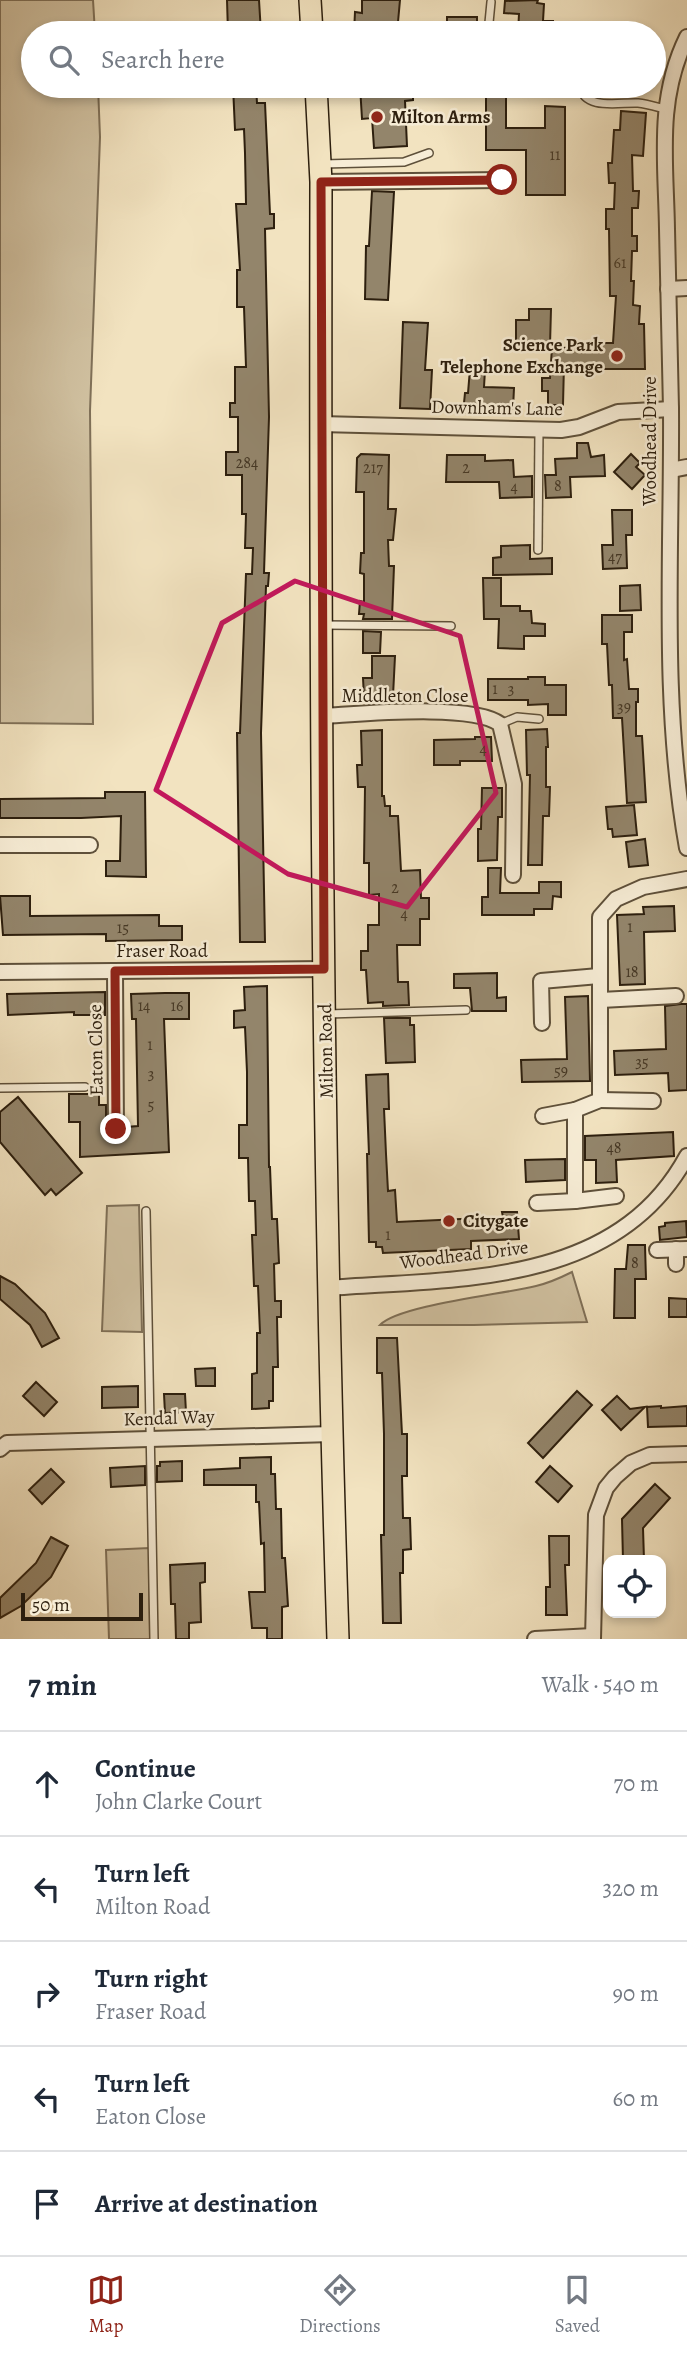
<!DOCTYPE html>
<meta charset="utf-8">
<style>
:root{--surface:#fff;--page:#f2f2f3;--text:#1f2937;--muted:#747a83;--line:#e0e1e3;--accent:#8f2418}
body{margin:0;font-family:Alegreya,serif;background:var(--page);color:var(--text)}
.controls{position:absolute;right:21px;bottom:21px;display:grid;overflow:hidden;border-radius:14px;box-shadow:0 4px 10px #0003}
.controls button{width:63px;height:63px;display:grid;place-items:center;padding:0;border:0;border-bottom:2px solid var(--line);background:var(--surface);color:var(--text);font:35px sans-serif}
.scale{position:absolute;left:21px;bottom:18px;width:122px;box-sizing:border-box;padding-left:7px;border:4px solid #2d1f0e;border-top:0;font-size:19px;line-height:24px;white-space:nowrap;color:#2d1f0e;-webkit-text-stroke:5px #f7edd6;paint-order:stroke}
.stop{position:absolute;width:21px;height:21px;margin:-16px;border:5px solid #8f2418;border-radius:50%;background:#fff}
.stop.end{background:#8f2418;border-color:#fff;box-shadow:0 2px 7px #0008}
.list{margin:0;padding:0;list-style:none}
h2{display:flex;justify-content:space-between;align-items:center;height:91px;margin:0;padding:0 28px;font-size:30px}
h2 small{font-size:23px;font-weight:400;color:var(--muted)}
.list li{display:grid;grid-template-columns:46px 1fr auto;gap:21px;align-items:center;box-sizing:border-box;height:105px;padding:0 28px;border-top:2px solid var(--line)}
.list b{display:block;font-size:26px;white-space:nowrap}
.list p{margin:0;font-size:23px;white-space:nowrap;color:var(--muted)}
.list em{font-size:23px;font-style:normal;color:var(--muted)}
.icon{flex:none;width:38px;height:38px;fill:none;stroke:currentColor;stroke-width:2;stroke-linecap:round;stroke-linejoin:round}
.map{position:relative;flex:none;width:687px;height:1639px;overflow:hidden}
.search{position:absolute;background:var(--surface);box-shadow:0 4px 10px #0003;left:21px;right:21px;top:21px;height:77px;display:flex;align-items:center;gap:18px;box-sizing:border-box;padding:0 24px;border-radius:38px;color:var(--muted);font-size:26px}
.sheet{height:616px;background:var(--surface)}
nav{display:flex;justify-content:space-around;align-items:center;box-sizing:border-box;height:98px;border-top:2px solid var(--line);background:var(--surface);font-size:19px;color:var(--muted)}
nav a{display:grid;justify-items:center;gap:4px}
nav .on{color:var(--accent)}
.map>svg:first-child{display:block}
</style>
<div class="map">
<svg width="687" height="1639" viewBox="0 0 687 1639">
<rect width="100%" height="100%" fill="#f2e3c0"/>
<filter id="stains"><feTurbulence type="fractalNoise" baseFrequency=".00286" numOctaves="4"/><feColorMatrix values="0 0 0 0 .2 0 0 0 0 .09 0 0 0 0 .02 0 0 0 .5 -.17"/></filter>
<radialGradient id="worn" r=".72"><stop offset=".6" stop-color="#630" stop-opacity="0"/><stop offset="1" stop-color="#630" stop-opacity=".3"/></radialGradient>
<g fill="#d1c2a2" stroke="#7f7058" stroke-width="2">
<polygon points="0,0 93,0 95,33 33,33 33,86 98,86 100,137 90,411 93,724 0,723"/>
<polygon points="139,1205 142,1332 102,1331 107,1206"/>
<path d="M572,1272L587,1322L474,1325H380C399,1305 505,1294 536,1286C549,1283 560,1278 572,1272Z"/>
<polygon points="149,1548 150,1639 109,1639 106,1550"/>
</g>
<g fill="#93856b" stroke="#2d1f0e" stroke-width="2">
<polygon points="227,0 259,0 261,33 228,33"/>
<polygon points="362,0 400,0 397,33 354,33 355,12 362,13"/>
<polygon points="538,0 537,3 544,4 543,21 553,21 553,33 518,33 519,14 504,13 505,1"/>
<rect x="447" y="17" width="30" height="16"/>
<polygon points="233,86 256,86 257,103 265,103 270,214 274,214 274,228 265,229 269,417 264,573 269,573 268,586 266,586 261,733 265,942 240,942 237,733 240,733 246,574 252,574 253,548 245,548 246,514 242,514 242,475 226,475 226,452 238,452 238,417 230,417 230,403 235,403 235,367 246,367 244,307 237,307 237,270 240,270 236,204 246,204 245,153 244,129 235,130"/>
<polygon points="360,86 413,86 413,100 405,101 407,146 374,148 372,118 362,119"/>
<polygon points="506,95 506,128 545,128 545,106 565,107 565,195 526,195 526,150 486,150 486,96"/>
<polygon points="621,111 646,113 643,156 632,155 633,191 639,191 638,208 632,208 632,236 637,236 637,251 632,251 631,281 634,281 633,305 640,306 639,324 644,324 645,369 590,369 590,366 564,364 563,405 548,405 548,391 542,391 542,378 550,378 552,347 590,349 590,343 613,343 616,296 610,296 609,229 606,229 606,209 614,209 615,183 609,183 608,163 612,163 614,130 620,130"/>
<polygon points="372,191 394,192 388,300 365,299 366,246 369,246"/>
<polygon points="529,309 551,309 550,345 516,345 516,320 529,320"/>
<polygon points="403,322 428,323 425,370 432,370 430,409 400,408"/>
<polygon points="470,369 485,370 484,387 514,388 513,409 494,408 494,412 463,413 465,393 468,393"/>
<polygon points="577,443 588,443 591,457 604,455 605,476 570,477 571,497 546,498 545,475 556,475 555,459 577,458"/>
<polygon points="361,454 389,455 388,509 396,509 393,540 388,540 389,566 394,566 392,619 363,619 364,614 359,614 360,601 364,602 364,574 360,573 361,553 364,553 364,492 356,492 357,458"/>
<polygon points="631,454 640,463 636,467 645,475 632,489 614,472"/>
<polygon points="447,455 485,455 485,461 513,460 514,477 532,476 532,497 500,498 499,482 446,482"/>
<polygon points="612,510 632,510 632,535 626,535 627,568 603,569 602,545 613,545"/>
<polygon points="530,545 530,559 552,558 552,574 493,575 493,558 501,557 501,546"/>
<polygon points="483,578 501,578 501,606 520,606 520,611 531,611 532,623 545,624 545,636 524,636 524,649 498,648 499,619 484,619"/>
<polygon points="640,585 641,610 620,611 620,586"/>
<polygon points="602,615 632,615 632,632 624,632 624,660 627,659 629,689 638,689 638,702 636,702 636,736 642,736 646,802 627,803 622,718 613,718 612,685 609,685 607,644 602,644"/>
<polygon points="363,631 381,632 380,653 363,653"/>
<polygon points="372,656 395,656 393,696 364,697 363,678 372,678"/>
<polygon points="528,677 545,677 545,685 566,685 566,715 548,715 548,704 528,705 528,700 488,700 488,679 528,679"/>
<polygon points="547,729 548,747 546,747 546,787 550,787 549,816 543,816 542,865 528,865 530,775 527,775 526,730"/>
<polygon points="382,730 382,796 384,796 385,806 390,806 390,816 398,816 401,871 420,870 421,898 429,898 429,919 420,919 420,945 397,945 398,982 408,982 409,1005 383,1006 383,1002 368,1003 366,970 361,970 361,951 368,951 368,925 379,925 379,894 369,895 369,863 364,863 365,787 358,787 357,765 362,765 361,731"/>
<polygon points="475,737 491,737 492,761 460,761 460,765 434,765 434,740 475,739"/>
<polygon points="482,788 502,788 502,817 498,817 497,860 478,861 478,829 481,829"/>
<polygon points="105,792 145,792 146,877 106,876 106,861 120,861 121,816 81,818 0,818 0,799 105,798"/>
<polygon points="634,805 637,835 613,837 612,829 608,829 606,807"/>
<polygon points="645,839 648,865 629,867 626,842"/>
<polygon points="488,868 501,868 500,893 539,893 539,882 561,882 561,897 553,896 552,909 534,909 534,915 482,915 482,897 488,897"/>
<polygon points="0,896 30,896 30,916 159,915 159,926 182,926 182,940 106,941 106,934 3,935"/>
<polygon points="674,906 675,931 644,932 645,984 620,985 617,915 644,914 643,907"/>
<polygon points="497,973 497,998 506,997 506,1011 472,1011 470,988 454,988 454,974"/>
<polygon points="267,986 269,1167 270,1167 272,1219 277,1219 279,1263 274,1264 275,1301 281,1301 281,1317 277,1317 278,1367 273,1367 273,1401 269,1401 269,1408 252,1409 252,1374 257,1373 257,1333 260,1333 258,1286 254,1286 252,1235 256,1235 255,1201 249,1201 248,1158 239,1158 239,1125 247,1125 247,1072 245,1027 234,1028 234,1011 245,1010 244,987"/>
<polygon points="105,992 105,1015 74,1015 74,1012 8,1015 7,994"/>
<polygon points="165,993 189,993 189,1019 164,1019 169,1152 80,1157 80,1122 69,1122 69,1094 99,1094 99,1105 106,1105 106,1130 112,1138 121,1137 126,1127 138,1126 136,1019 132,1019 131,994"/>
<polygon points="588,996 590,1081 522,1082 521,1060 567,1059 565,997"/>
<polygon points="681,1004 687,1004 687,1090 669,1091 668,1073 615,1075 614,1051 666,1049 665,1006"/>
<polygon points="384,1018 410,1018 410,1025 414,1025 415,1062 386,1063"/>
<polygon points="388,1074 389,1109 384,1109 386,1154 388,1191 395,1190 397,1222 503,1217 502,1212 517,1212 519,1239 471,1241 471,1249 383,1253 382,1247 376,1247 376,1242 369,1242 367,1154 369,1154 366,1075"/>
<polygon points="18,1097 82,1173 56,1195 51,1189 45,1195 0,1142 0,1112"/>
<polygon points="673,1132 674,1156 616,1160 617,1182 596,1183 596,1160 585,1160 585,1136"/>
<polygon points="565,1159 565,1180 526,1182 525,1160"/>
<polygon points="686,1221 687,1237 660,1240 659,1227 665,1226 665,1223"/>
<polygon points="628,1245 645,1245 646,1279 635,1279 635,1318 614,1318 615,1269 626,1269"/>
<polygon points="0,1276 15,1284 45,1313 59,1338 42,1347 30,1325 0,1299"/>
<polygon points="669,1298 687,1299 687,1317 669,1317"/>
<polygon points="377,1338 397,1338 402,1434 407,1434 407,1476 402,1476 403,1518 410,1518 411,1549 403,1550 403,1573 400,1573 401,1623 383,1623 381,1535 384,1535 384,1434 382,1373 377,1373"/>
<polygon points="215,1368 215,1386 196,1386 195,1369"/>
<polygon points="36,1382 57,1402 44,1416 23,1396"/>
<polygon points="138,1386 138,1407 102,1408 102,1387"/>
<polygon points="577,1391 592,1405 543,1458 528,1443"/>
<polygon points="164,1394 185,1394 186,1412 165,1413"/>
<polygon points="617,1396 630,1409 645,1407 621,1430 602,1410"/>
<polygon points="661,1406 661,1408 687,1406 687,1426 648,1427 647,1407"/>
<polygon points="271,1457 271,1474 275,1474 276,1509 281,1509 282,1558 285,1558 288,1606 282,1607 282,1639 267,1639 267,1628 252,1628 249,1592 265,1592 264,1543 261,1544 259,1502 256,1502 256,1485 204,1485 204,1470 240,1468 240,1458"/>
<polygon points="182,1461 182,1481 157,1482 157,1466 160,1466 160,1462"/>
<polygon points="145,1466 145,1485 111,1487 110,1468"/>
<polygon points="550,1466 572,1486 558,1502 536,1482"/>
<polygon points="51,1469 64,1482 42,1504 29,1490"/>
<polygon points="655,1484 670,1498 643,1528 644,1560 623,1560 622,1519"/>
<polygon points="549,1536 569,1536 569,1565 565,1565 567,1615 546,1615 546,1587 550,1587"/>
<polygon points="51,1537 68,1546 51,1577 21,1606 0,1618 0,1598 36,1563"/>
<polygon points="205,1563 205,1582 200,1583 201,1622 189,1623 189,1639 176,1639 175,1604 171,1604 170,1565"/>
</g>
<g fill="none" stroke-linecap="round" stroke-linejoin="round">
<defs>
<g id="lane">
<polyline points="488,33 491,2"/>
<path d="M580,86C584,111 620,102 638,103C647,104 657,107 665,109"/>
<polyline points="323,164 404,162 429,153"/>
<polyline points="538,550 539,429"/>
<polyline points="322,625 451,626"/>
<polyline points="500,724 517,717 539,719"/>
<polyline points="327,1014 466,1010"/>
<polyline points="0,1088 85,1087"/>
<polyline points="146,1211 154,1639"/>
</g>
<g id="street">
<path d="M687,37C656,100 666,162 667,229C668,289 670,349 671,409C672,556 661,703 687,848"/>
<polyline points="321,182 502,180"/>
<polyline points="668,289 687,288"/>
<polyline points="320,424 561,430 579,427 618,412 671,409"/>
<polyline points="671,470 687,467"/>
<path d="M323,716C361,714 472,703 500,724L514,784L513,875"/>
<polyline points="0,845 90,845"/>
<polyline points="115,971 116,1129"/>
<polyline points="0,972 324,969"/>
<polyline points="601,1000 676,996"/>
<polyline points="542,1023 541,981 599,976"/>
<polyline points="600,1100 653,1101"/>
<polyline points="543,1116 575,1110"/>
<polyline points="616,1196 575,1201 575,1110 600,1100 600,917 616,899 643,887 687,879"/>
<polyline points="537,1203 575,1201"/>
<polyline points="676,1249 676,1264"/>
<polyline points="657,1250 687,1249"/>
<path d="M329,1288C458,1278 616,1287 687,1156"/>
<polyline points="0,1449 7,1443 332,1434"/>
<polyline points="535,1639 593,1636"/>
<polyline points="593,1639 596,1515 606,1488 615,1477 631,1463 650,1455 687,1454"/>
</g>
<g id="primary">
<polyline points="310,0 312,33"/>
<path d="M316,86L321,182C320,668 322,1154 338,1639"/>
</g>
</defs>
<use href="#lane" stroke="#5e503a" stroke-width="10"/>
<use href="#street" stroke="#5e503a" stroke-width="18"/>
<use href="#primary" stroke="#2d1f0e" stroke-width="24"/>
<use href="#lane" stroke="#f7edd6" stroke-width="7"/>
<use href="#street" stroke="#f7edd6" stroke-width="14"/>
<use href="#primary" stroke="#f2e3c0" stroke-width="21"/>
</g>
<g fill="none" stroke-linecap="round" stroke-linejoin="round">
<polyline stroke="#8f2418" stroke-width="9" points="116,1129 115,971 324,969 321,182 502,180"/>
</g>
<path fill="none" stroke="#c2185b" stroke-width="5" stroke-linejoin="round" d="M295,581L460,636L496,793L407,907L288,874L156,790L222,623Z"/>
<g fill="#8f2418" stroke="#f7edd6" stroke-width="2.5">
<circle cx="377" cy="117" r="7"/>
<circle cx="617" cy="356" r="7"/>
<circle cx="449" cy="1221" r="7"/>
</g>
<g text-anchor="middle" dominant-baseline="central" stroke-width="5" stroke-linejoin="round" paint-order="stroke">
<g font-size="16" fill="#463825">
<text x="555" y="155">11</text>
<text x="620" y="263">61</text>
<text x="247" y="463">284</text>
<text x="373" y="468">217</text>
<text x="466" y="468">2</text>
<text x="558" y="486">8</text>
<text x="514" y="487">4</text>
<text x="615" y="557">47</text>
<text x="495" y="689">1</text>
<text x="511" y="689">3</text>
<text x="624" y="707">39</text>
<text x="483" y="749">4</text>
<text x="395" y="888">2</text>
<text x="404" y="914">4</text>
<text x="630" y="927">1</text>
<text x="123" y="928">15</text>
<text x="632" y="972">18</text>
<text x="144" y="1006">14</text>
<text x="177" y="1006">16</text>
<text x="150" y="1045">1</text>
<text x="642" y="1062">35</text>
<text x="561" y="1071">59</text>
<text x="151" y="1074">3</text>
<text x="151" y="1105">5</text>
<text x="614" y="1148">48</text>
<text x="388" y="1235">1</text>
<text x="635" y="1263">8</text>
</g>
<g font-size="19" font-weight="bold" fill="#2d1f0e" stroke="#f7edd6" text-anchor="start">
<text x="391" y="117">Milton Arms</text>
<text x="603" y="345" text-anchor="end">Science Park<tspan x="603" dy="22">Telephone Exchange</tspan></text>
<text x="463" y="1221">Citygate</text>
</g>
<g font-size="19" fill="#2d1f0e" stroke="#f7edd6">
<text transform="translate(497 408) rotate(1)">Downham's Lane</text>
<text transform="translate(650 441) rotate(-90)">Woodhead Drive</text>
<text x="405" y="696">Middleton Close</text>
<text x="162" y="951">Fraser Road</text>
<text transform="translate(96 1050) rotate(-91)">Eaton Close</text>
<text transform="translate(326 1051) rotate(-91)">Milton Road</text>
<text transform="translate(464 1255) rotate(-7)">Woodhead Drive</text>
<text transform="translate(169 1418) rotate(-2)">Kendal Way</text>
</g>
</g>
<rect width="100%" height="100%" filter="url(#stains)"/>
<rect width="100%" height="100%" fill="url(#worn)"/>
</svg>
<div class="controls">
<button><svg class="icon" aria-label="locate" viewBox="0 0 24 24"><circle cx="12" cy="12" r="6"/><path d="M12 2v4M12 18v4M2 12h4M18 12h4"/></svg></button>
</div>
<div class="scale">50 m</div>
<div class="stop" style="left:502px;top:180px"></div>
<div class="stop end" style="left:116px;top:1129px"></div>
<div class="search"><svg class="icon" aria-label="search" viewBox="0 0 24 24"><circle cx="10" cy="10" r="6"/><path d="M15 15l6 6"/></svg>Search here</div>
</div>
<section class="sheet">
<h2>7 min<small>Walk · 540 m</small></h2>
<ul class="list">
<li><svg class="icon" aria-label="ahead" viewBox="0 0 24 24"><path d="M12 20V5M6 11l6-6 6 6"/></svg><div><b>Continue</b><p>John Clarke Court</p></div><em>70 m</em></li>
<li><svg class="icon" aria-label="left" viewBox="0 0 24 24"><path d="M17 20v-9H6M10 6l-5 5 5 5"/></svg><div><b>Turn left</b><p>Milton Road</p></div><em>320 m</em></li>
<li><svg class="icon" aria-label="right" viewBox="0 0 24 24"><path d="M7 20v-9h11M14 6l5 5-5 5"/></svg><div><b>Turn right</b><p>Fraser Road</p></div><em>90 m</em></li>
<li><svg class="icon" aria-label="left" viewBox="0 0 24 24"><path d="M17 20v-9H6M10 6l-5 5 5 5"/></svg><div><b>Turn left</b><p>Eaton Close</p></div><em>60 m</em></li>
<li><svg class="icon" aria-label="arrive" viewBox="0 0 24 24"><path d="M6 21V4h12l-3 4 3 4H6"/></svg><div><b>Arrive at destination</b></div></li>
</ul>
</section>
<nav>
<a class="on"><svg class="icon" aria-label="map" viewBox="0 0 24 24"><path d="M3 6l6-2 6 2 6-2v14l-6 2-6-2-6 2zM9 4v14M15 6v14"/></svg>Map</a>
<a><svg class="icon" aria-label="directions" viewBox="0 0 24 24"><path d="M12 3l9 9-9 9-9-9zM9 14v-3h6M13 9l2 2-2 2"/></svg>Directions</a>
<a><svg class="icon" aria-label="saved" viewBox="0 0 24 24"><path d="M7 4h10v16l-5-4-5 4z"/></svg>Saved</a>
</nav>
